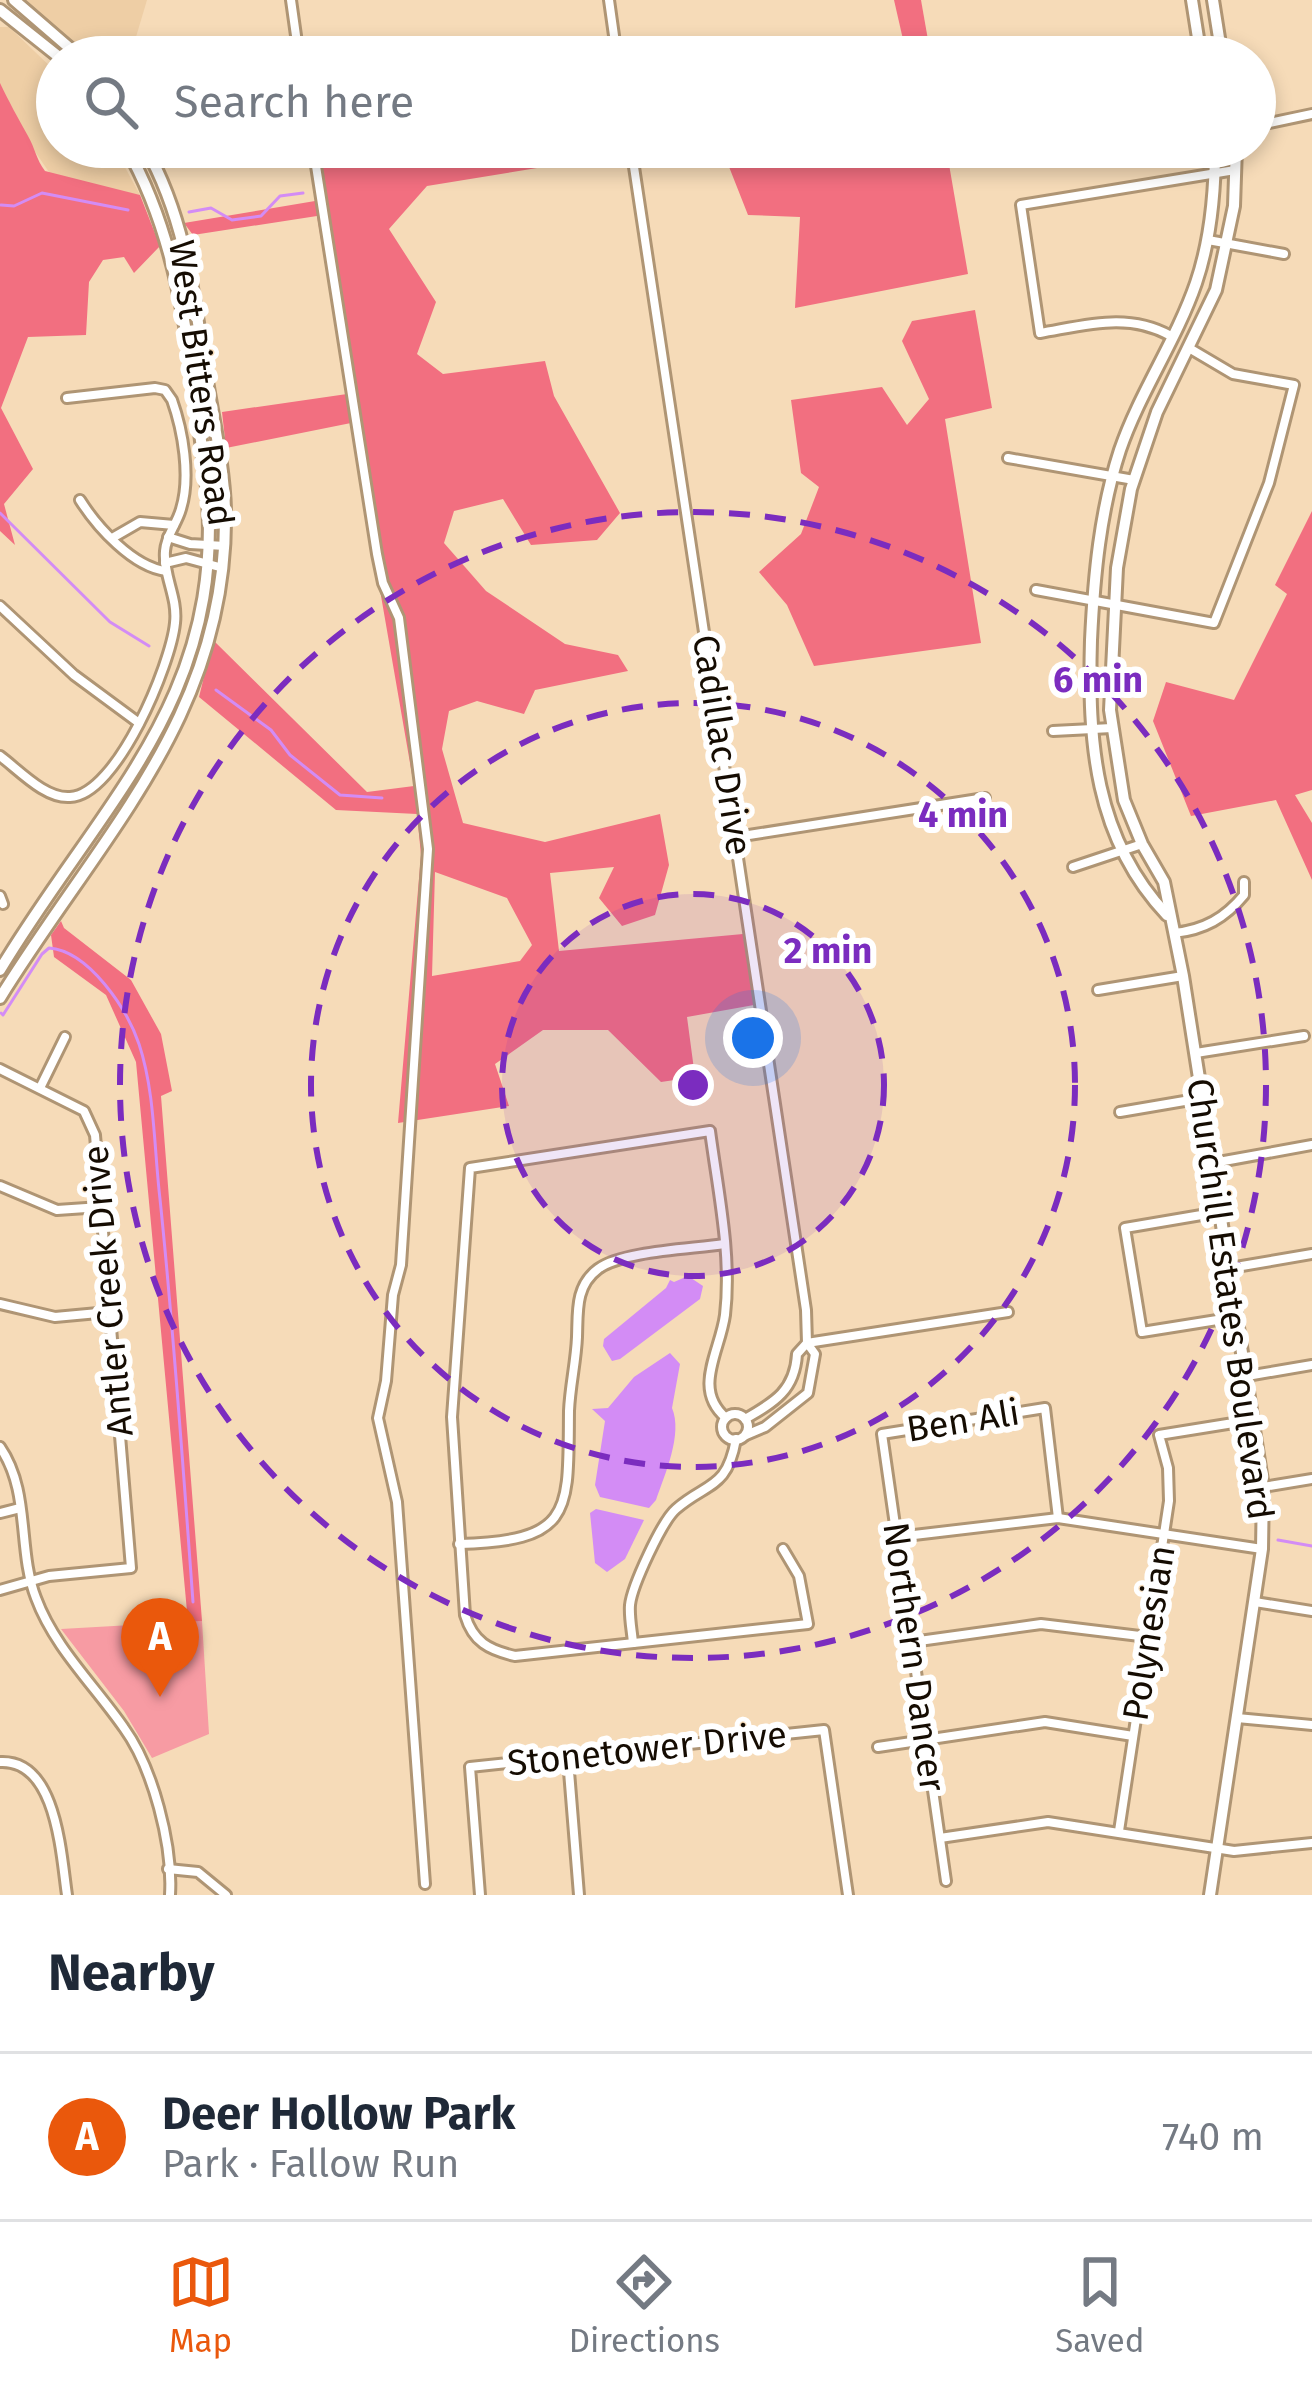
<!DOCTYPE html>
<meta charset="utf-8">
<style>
:root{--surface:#fff;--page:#f6f6f7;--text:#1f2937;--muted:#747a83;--line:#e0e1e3;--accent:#ea580c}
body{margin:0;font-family:"Fira Sans",sans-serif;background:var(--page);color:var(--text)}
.you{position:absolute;left:753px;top:1038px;width:42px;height:42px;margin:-30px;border:9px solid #fff;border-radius:50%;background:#1a73e8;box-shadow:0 0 0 18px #1a73e833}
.badge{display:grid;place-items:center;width:78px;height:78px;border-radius:50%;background:var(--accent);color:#fff;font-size:39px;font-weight:700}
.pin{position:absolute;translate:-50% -99px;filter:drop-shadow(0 3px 6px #0008)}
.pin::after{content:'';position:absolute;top:63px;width:42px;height:36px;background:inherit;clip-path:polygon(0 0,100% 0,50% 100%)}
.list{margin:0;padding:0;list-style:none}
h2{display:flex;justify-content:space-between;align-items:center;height:156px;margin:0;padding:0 48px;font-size:51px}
h2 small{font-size:39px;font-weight:400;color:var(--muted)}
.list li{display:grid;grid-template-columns:78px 1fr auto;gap:36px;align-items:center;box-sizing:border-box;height:168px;padding:0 48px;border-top:3px solid var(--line)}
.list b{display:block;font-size:45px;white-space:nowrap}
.list p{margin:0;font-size:39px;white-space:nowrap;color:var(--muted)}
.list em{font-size:39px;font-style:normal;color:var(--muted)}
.icon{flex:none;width:66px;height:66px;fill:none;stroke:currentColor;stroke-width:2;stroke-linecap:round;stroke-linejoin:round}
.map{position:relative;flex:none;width:1312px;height:1895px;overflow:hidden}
.search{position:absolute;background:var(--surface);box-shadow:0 6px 18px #0003;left:36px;right:36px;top:36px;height:132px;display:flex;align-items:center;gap:30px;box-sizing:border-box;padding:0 42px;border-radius:66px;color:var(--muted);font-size:45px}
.sheet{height:324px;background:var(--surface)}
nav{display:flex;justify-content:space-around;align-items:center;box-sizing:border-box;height:168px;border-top:3px solid var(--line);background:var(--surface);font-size:33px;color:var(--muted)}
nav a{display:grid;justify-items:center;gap:6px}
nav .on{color:var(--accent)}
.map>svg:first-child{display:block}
</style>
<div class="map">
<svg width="1312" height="1895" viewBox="0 0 1312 1895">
<rect width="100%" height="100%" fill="#f6dbb8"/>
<g fill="#eecea5">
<polygon points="24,0 147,0 130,57 88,57"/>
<polygon points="0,27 9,27 57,73 57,147 114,147 140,195 58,185 9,114 0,92"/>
</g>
<polygon fill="#f79ba3" points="202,1621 209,1734 152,1758 124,1711 61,1629"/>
<g fill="#f26f80" fill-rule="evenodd">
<polygon points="894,0 921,0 931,57 907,57"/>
<path d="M0,83C9,102 18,118 28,136C35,148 36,159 45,171L140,195L160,246L134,273L124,257L103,260L89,282L86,335L28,337L1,408L33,469L4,504L15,545L0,531Z"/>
<path d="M308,147H372L380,158L422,160L428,147H528L537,168L427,186L389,229L436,302L417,354L443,374L545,361L554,396L620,513L597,540L531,545L503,499L454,511L444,543L486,591L565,644L618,655L628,671L535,690L524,714L477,701L449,711L442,749L463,823L545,842L660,814L669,865L655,915L622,926L599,898L614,867L550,873L559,951L743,934L754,1005L687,1017L695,1077L661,1082L608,1030H543L495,1064L509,1106L398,1123L421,855L417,814L336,810L199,697L213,640L367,792L414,786L351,423L226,448L222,412L347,394L317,216L193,235L184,223L315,201ZM435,872L507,898L532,945L520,961L432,976Z"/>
<polygon points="724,147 946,147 968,274 795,308 800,217 748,215 722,149"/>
<polygon points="975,310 992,408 945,419 981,643 814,666 787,605 759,572 801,534 819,487 801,473 791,400 882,387 907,425 929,399 902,341 912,321"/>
<polygon points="1312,511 1312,790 1295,795 1312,823 1312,880 1276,800 1191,816 1153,721 1166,682 1234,700 1287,594 1275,585"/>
<polygon points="61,921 64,928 131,980 161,1034 172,1091 161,1096 202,1621 188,1622 136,1062 106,995 54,957 51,935"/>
</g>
<g fill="#d38cf5">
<polygon points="688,1276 703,1286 700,1299 620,1359 612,1361 603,1346 604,1339 666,1288 670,1280 674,1282"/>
<path d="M670,1353L680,1364L672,1408C683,1434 665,1474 656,1500L649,1508L600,1497L595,1485L605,1421L592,1409L608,1408L634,1377Z"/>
<polygon points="596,1509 644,1520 625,1559 607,1572 595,1563 590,1513"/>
</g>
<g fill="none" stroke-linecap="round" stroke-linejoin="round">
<g stroke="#d38cf5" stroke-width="3">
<polyline points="1,205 14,206 42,193 128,210"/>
<polyline points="189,212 211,208 232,220 261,216 280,196 303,193"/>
<polyline points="0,513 110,622 149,646"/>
<polyline points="216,690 271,730 290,755 340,795 382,798"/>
<path d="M1,1013L3,1015L42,954L49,948C89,951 127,1009 139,1044C155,1092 154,1149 160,1199C174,1333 183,1467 193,1602"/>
<polyline points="1278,1540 1312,1546"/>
</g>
<defs>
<g id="minor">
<polyline points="291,0 299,57"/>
<polyline points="609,0 617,57"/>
<polyline points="1139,57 1199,46"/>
<polyline points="1255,126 1312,114"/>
<polyline points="313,147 377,554 383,583 399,618 428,849 401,1265 393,1295 386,1381 378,1418 397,1502 425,1884"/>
<polyline points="631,147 806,1310 807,1343 815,1354 808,1393 765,1427 746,1435"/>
<polyline points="1208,240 1284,254"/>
<path d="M1171,336C1128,312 1087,325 1040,333L1021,205L1235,170"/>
<polyline points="1008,458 1134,480"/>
<path d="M80,500C97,527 133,567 166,571"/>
<polyline points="114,537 140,522 174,525"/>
<polyline points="168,537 190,544 225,546"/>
<polyline points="165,563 186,558 223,568"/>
<polyline points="1036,590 1214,623 1269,483 1294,385 1233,374 1189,348"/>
<polyline points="0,606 74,675 139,723"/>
<polyline points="1053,731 1112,728"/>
<path d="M0,756C19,770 45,799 70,797C117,795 171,664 175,623C178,597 163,576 165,551C166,535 177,524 181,509C191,477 183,431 172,400L165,390L155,388L67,398"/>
<polyline points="736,837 985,798"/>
<polyline points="1073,867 1142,844"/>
<polyline points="0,896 3,904"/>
<path d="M1174,933C1204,930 1225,918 1244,895V882"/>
<polyline points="1098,990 1183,976"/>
<polyline points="1196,1053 1304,1036"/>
<polyline points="0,1069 84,1111 95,1135 131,1568 49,1576 0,1590"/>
<polyline points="40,1088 65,1037"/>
<polyline points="1120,1112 1202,1098"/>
<polyline points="1213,1163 1312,1145"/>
<polyline points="0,1186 57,1210 101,1207"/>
<polyline points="1219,1212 1125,1228 1142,1332 1236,1317"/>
<polyline points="1230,1268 1312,1254"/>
<polyline points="0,1304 55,1317 109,1312"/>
<polyline points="807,1343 1008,1312"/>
<polyline points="1247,1376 1312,1365"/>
<circle cx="735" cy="1427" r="13"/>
<path d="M726,1418C692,1389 720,1352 725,1315C732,1255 718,1191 710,1131L470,1168L452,1417L465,1615C473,1642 489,1650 515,1656L808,1624L799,1576L783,1549"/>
<path d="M745,1419C775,1402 795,1390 797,1354L807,1343"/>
<path d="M0,1447C31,1492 17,1549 36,1598C54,1647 95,1686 124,1728C153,1768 173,1845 170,1895"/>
<polyline points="1263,1487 1312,1479"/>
<polyline points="0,1513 20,1508"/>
<polyline points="897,1537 1058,1518 1262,1549"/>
<path d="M459,1544C574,1541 568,1512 569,1411C570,1386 576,1362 577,1337C578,1312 575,1286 598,1269C622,1251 693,1249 724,1244"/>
<polyline points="1255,1602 1312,1611"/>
<polyline points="912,1642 1041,1624 1148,1637"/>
<path d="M633,1643C632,1631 629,1617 630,1605C632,1586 662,1521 676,1509C707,1482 727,1490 736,1439"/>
<polyline points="1237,1718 1312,1725"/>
<polyline points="878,1747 1045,1722 1133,1736"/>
<polyline points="568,1759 579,1895"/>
<path d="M0,1762C57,1759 61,1855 67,1895"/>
<polyline points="1119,1831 1169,1501 1168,1468 1159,1435 1252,1420"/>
<polyline points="940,1838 1048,1822 1234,1851 1312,1843"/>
<polyline points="168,1869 198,1872 226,1895"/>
<polyline points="946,1881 882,1434 1045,1408 1058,1518"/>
<polyline points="480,1895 470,1767 824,1730 848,1895"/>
</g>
<g id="tertiary">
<polyline points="1192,0 1201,57"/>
<polyline points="1213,0 1222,57"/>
<path d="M1167,915C1094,838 1088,741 1091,640C1094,576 1100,511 1120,450C1140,392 1176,341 1196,283C1211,239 1215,193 1215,147"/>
<polyline points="1210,1895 1262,1549 1263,1487 1183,976 1164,882 1142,844 1124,800 1110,710 1117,568 1131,489 1157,412 1216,290 1234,206 1236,147"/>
</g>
<g id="secondary">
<polyline points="14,0 80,57"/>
<polyline points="0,10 59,57"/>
<path d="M0,970C100,803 226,701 207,487C191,372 185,250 126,147"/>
<path d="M0,998C100,836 229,714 225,510C224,466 213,419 206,375C194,296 185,217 145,147"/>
</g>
</defs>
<use href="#minor" stroke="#af9574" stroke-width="14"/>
<use href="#tertiary" stroke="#af9574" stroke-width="16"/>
<use href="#secondary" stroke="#af9574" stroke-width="16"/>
<use href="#minor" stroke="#fff" stroke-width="8"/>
<use href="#tertiary" stroke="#fff" stroke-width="10"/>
<use href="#secondary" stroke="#fff" stroke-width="10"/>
</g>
<circle cx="693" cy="1085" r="191" fill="#7b2cbf" fill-opacity=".12"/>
<g fill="none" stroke="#7b2cbf" stroke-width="6" stroke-dasharray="21 15">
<circle cx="693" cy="1085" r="191"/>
<circle cx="693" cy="1085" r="382"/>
<circle cx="693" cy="1085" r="573"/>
</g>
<g text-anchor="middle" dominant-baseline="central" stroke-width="12" stroke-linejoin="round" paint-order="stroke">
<g font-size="36" fill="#150c02" stroke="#fff">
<text transform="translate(201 383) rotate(82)">West Bitters Road</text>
<text transform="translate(722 745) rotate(81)">Cadillac Drive</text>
<text transform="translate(108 1291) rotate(-95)">Antler Creek Drive</text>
<text transform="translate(1230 1299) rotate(82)">Churchill Estates Boulevard</text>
<text transform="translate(963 1421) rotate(-9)">Ben Ali</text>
<text transform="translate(1149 1633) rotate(-81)">Polynesian</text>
<text transform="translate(914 1657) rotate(82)">Northern Dancer</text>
<text transform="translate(647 1749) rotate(-6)">Stonetower Drive</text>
</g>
</g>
<circle cx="693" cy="1085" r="18" fill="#7b2cbf" stroke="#fff" stroke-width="6"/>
<g font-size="36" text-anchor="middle" font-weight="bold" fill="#7b2cbf" stroke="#fff" stroke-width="12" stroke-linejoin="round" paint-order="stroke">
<text x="1098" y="692">6 min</text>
<text x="963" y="827">4 min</text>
<text x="828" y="963">2 min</text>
</g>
</svg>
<div class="you"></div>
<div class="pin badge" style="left:160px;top:1697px">A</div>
<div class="search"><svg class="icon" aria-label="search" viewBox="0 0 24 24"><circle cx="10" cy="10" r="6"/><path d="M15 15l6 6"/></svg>Search here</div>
</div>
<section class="sheet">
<h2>Nearby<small></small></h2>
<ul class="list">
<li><span class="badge">A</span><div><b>Deer Hollow Park</b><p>Park · Fallow Run</p></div><em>740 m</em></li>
</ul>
</section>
<nav>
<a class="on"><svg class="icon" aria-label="map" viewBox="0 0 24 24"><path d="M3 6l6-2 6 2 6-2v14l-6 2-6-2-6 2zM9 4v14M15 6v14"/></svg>Map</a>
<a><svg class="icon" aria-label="directions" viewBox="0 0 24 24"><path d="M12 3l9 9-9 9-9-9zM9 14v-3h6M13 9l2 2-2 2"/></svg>Directions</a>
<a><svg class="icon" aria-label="saved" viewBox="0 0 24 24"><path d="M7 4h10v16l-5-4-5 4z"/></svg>Saved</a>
</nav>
